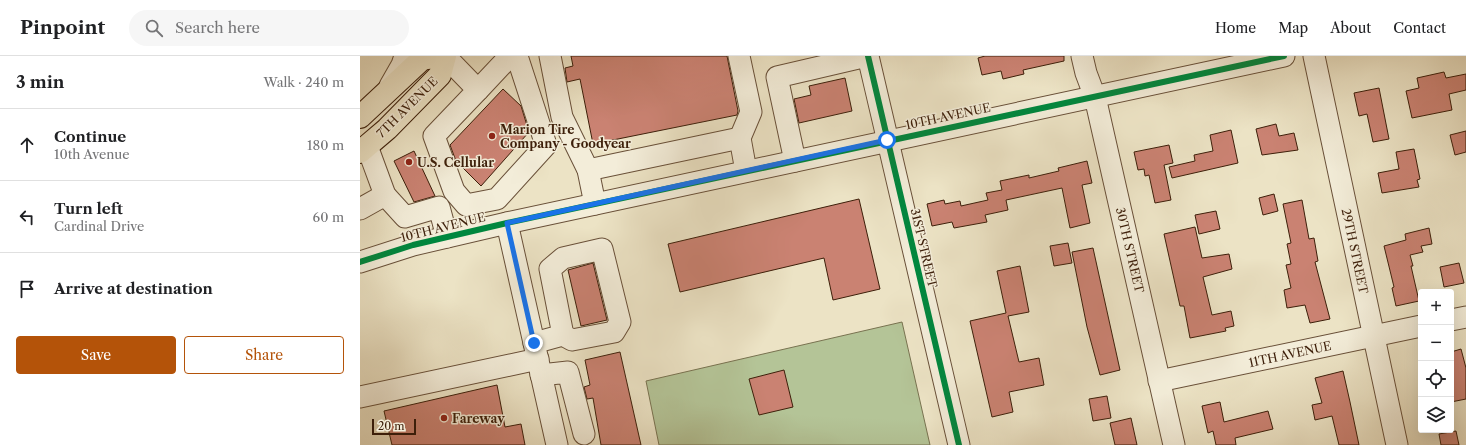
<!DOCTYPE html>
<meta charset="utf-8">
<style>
:root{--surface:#fff;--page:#f6f6f6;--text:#202124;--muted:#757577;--line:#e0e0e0;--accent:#b45309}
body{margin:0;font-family:"Libre Caslon Text",serif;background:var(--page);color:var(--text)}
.controls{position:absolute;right:12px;bottom:12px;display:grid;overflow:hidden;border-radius:4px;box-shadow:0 4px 16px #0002}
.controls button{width:36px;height:36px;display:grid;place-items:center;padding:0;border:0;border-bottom:1px solid var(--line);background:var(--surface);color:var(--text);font:20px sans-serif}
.scale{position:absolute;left:12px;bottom:10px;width:44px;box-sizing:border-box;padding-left:4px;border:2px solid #3d1f0a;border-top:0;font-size:11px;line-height:14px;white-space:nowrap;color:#3d1f0a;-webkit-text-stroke:3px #f3edd9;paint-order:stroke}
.stop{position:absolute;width:12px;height:12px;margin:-9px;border:3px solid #1a73e8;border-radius:50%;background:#fff}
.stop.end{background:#1a73e8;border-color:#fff;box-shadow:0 1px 4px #0008}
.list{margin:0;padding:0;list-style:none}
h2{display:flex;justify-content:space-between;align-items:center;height:52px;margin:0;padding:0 16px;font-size:17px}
h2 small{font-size:13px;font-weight:400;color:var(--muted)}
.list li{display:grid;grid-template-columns:26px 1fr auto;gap:12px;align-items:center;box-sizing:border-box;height:72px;padding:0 16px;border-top:1px solid var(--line)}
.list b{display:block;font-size:15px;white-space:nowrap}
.list p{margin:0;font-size:13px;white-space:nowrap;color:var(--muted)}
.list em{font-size:13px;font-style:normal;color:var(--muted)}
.actions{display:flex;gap:8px;padding:12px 16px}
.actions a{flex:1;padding:9px 0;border:1px solid var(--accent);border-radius:4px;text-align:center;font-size:14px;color:var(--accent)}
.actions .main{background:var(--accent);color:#fff}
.icon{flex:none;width:22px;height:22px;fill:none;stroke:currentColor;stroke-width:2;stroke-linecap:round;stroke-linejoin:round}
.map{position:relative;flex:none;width:1106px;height:389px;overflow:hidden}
header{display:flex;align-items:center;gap:24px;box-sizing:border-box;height:56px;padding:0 20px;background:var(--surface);border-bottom:1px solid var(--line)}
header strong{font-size:19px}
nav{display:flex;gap:22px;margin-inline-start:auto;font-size:14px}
.search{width:280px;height:36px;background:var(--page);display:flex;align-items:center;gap:10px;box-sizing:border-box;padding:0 14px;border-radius:22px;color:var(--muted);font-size:15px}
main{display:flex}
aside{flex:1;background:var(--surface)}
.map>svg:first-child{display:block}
</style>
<header>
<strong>Pinpoint</strong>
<div class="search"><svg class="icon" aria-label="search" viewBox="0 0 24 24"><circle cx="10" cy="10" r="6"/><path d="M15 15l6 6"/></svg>Search here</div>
<nav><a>Home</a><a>Map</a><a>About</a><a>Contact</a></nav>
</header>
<main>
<aside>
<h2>3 min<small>Walk · 240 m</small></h2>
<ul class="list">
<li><svg class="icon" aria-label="ahead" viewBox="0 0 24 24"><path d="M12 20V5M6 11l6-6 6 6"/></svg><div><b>Continue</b><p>10th Avenue</p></div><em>180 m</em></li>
<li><svg class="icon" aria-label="left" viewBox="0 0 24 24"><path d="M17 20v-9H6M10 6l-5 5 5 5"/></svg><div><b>Turn left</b><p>Cardinal Drive</p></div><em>60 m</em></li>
<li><svg class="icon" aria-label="arrive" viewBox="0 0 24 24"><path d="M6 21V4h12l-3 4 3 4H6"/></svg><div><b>Arrive at destination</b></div></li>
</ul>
<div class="actions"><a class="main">Save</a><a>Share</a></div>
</aside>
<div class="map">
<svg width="1106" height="389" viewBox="0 0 1106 389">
<rect width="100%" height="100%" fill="#ece3c5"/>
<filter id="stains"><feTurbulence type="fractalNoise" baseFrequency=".005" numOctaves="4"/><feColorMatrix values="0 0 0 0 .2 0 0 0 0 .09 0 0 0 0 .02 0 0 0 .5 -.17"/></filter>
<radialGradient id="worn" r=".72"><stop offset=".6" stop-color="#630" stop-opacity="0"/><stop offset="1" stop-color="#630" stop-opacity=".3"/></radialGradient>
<polygon fill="#b4c497" stroke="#787250" points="542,266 570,389 299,389 286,325"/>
<g fill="#ca8272" stroke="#3d1f0a">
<polygon points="211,0 367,0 378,55 377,59 233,88 220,23 207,26 205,12 213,10"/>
<polygon points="625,0 704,0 704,5 663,14 664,18 643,23 641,15 622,19 618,2"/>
<polygon points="1084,16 1086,22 1106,18 1106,34 1089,38 1092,54 1052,62 1046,35 1059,32 1057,22"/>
<polygon points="485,22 492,55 439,67 434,43 451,39 449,30"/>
<polygon points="1019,32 1029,83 1013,86 1007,58 999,60 994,37"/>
<polygon points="143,33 161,50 169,76 121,130 96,105 90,89"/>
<polygon points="916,68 919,80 934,77 938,94 902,99 896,73"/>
<polygon points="871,74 878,107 812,122 809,111 835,105 834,99 853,95 850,79"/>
<polygon points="1106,75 1106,96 1095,99 1090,79"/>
<polygon points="809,89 813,107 804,109 811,144 795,147 789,119 785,120 784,113 778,114 774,96"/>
<polygon points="1054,93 1060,123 1057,124 1059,131 1022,137 1018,117 1039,113 1036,96"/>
<polygon points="54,95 75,140 54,146 34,105"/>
<polygon points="727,105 732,127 722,129 730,167 710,172 702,132 646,144 648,154 625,159 627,166 594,172 592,166 572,170 567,148 584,144 585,148 600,145 601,150 628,144 626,137 642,134 640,125 669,119 669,122 699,115 698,112"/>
<polygon points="914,138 918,155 903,159 899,142"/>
<polygon points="499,143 520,233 473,244 464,202 320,236 308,188"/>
<polygon points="942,144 949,183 954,182 958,205 955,206 970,263 950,267 945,249 927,252 924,234 931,232 926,209 931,208 927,188 931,187 923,148"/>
<polygon points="856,155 860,173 839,178 835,159"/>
<polygon points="835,171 842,202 869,198 872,213 843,221 852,259 871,255 874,270 865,272 866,275 830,282 824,250 820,250 804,178"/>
<polygon points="1069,172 1072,188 1061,190 1063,196 1050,199 1053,210 1051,210 1059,245 1036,250 1032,232 1034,231 1024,190 1046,184 1045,178"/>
<polygon points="708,187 712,207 694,210 690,190"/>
<polygon points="733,192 760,314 740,319 727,271 712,196"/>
<polygon points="233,207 247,264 221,270 208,214"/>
<polygon points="1099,207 1104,227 1084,231 1080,211"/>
<polygon points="660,210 669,256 648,260 659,306 679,302 684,329 649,336 653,356 632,361 610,265 646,257 637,215"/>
<polygon points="1101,293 1106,312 1106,343 1091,346 1091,296"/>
<polygon points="260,296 281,389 241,389 233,342 227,343 224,331 230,329 225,304"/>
<polygon points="424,314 433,351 399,359 389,323"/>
<polygon points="983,315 990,346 999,389 979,389 972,360 955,364 952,349 962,347 955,322"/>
<polygon points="137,329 145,371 161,368 165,389 32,389 24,355"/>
<polygon points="747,340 751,362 733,365 729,343"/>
<polygon points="860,346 864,366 908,355 913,373 875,382 876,389 856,389 853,375 848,377 842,350"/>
<polygon points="771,362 777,389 755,389 750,367"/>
<polygon points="1096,375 1099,389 1081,389 1079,378"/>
</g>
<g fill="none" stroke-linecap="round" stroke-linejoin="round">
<defs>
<g id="minor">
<polyline points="85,0 118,34 74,80 94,135 106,149 137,143 186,89 157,0"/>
<polyline points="190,0 202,61 228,114 235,148"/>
<polyline points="379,0 391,56 380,82"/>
<polyline points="508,0 599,389"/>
<polyline points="722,0 726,17 735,41 814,389"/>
<polyline points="954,0 1037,389"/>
<polyline points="30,30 42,9 45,0"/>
<polyline points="118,34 150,0"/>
<polyline points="7,90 25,139 45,161 79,151 87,181"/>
<polyline points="435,105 417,21 507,0"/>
<polyline points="228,114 380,82 386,115"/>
<polyline points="0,153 25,139"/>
<polyline points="147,167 197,389"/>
<polyline points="0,206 53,189 147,167 924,0"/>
<polyline points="1091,264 1106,261"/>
<polyline points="174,287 203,279 212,284 254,276 260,266 242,193 203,202 190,213 203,279"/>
<polyline points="181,319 208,316 224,378"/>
<polyline points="799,325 1061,270"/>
<polyline points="0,341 178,303"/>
</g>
<g id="major">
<polyline points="0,61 62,3 81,0"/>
<polyline points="0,96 27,73 80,19 85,0"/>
</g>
</defs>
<use href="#minor" stroke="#695039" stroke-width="23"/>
<use href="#major" stroke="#3d1f0a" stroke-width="24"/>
<use href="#minor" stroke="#f3edd9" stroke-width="21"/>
<use href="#major" stroke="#ece3c5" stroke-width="22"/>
<defs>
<g id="cycleway">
<polyline points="508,0 599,389"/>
<polyline points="0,206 53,189 147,167 924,0"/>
</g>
</defs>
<use href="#cycleway" stroke="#f3edd9" stroke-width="8"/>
<use href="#cycleway" stroke="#00873e" stroke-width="6"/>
</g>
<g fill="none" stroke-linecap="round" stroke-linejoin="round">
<polyline stroke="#1a73e8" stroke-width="5" points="174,287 147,167 527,84"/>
</g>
<g fill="#8f2418" stroke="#f3edd9" stroke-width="1.5">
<circle cx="132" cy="80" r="4"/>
<circle cx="49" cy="106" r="4"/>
<circle cx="84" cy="362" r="4"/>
</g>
<g text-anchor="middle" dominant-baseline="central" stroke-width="3" stroke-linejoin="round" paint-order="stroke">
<g font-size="12" fill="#3d1f0a" stroke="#f3edd9">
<text transform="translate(47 51) rotate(-45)">7TH AVENUE</text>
<text transform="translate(588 60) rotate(-12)">10TH AVENUE</text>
<text transform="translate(83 171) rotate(-14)">10TH AVENUE</text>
<text transform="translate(564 192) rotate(77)">31ST STREET</text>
<text transform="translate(770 194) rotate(77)">30TH STREET</text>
<text transform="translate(995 195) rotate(78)">29TH STREET</text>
<text transform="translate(930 298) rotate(-12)">11TH AVENUE</text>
</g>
<g font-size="12" font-weight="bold" fill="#3d1f0a" stroke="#f3edd9" text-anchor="start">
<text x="140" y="73">Marion Tire<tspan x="140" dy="14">Company - Goodyear</tspan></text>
<text x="57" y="106">U.S. Cellular</text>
<text x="92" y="362">Fareway</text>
</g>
</g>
<rect width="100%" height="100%" filter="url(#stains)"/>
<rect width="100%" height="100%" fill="url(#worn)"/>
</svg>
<div class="controls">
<button>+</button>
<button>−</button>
<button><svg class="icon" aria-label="locate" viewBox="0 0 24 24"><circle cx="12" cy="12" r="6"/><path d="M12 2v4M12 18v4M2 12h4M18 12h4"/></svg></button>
<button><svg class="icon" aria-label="layers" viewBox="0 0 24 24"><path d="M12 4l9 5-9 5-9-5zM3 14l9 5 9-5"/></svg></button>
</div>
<div class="scale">20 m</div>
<div class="stop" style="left:527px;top:84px"></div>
<div class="stop end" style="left:174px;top:287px"></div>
</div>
</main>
